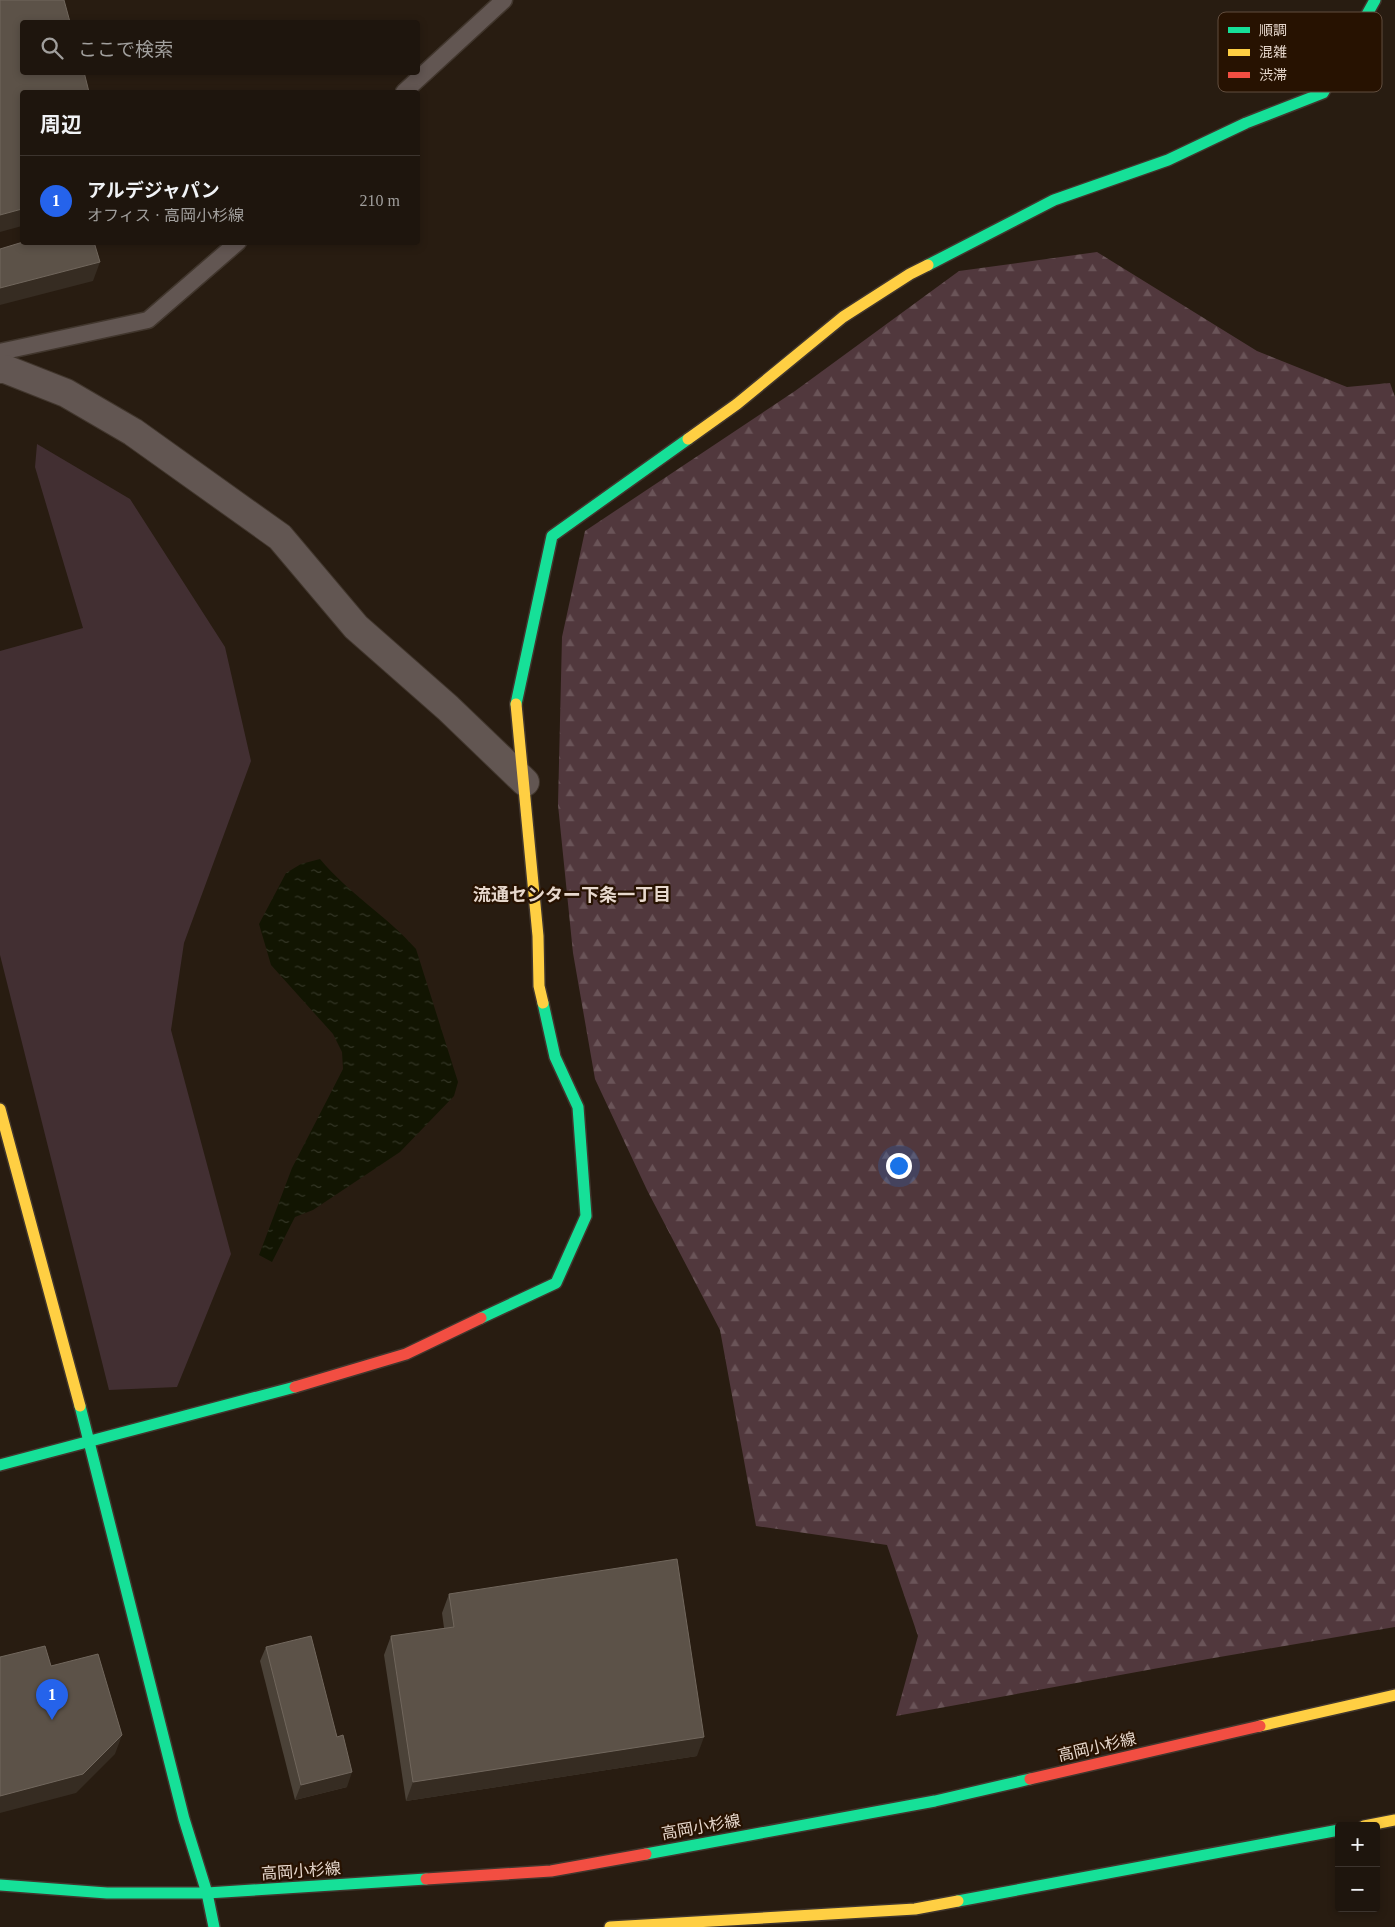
<!DOCTYPE html>
<html lang="ja">
<meta charset="utf-8">
<style>
:root{--surface:#1e150d;--page:#2b221b;--text:#f1f3f6;--muted:#a19f9d;--line:#3c342e;--accent:#2563eb}
body{margin:0;font-family:"Times New Roman","Noto Sans JP",serif;background:var(--page);color:var(--text)}
.controls{position:absolute;right:15px;bottom:15px;display:grid;overflow:hidden;border-radius:5px;box-shadow:0 2px 8px #0003}
.controls button{width:45px;height:45px;display:grid;place-items:center;padding:0;border:0;border-bottom:1px solid var(--line);background:var(--surface);color:var(--text);font:25px sans-serif}
.you{position:absolute;left:898px;top:1165px;width:18px;height:18px;margin:-12px;border:4px solid #fff;border-radius:50%;background:#1a73e8;box-shadow:0 0 0 8px #1a73e833}
.badge{display:grid;place-items:center;width:32px;height:32px;border-radius:50%;background:var(--accent);color:#fff;font-size:16px;font-weight:700}
.pin{position:absolute;translate:-50% -41px;filter:drop-shadow(0 1px 2px #0008)}
.pin::after{content:'';position:absolute;top:26px;width:18px;height:15px;background:inherit;clip-path:polygon(0 0,100% 0,50% 100%)}
.list{margin:0;padding:0;list-style:none}
h2{display:flex;justify-content:space-between;align-items:center;height:65px;margin:0;padding:0 20px;font-size:21px}
h2 small{font-size:16px;font-weight:400;color:var(--muted)}
.list li{display:grid;grid-template-columns:32px 1fr auto;gap:15px;align-items:center;box-sizing:border-box;height:90px;padding:0 20px;border-top:1px solid var(--line)}
.list b{display:block;font-size:19px;white-space:nowrap}
.list p{margin:0;font-size:16px;white-space:nowrap;color:var(--muted)}
.list em{font-size:16px;font-style:normal;color:var(--muted)}
.icon{flex:none;width:28px;height:28px;fill:none;stroke:currentColor;stroke-width:2;stroke-linecap:round;stroke-linejoin:round}
.map{position:relative;flex:none;width:1395px;height:1927px;overflow:hidden}
.search{position:absolute;background:var(--surface);box-shadow:0 2px 8px #0003;left:20px;top:20px;width:400px;height:55px;display:flex;align-items:center;gap:12px;box-sizing:border-box;padding:0 18px;border-radius:5px;color:var(--muted);font-size:19px}
.panel{position:absolute;background:var(--surface);box-shadow:0 2px 8px #0003;left:20px;top:90px;width:400px;height:155px;border-radius:5px}
.map>svg:first-child{display:block}
</style>
<div class="map">
<svg width="1395" height="1927" viewBox="0 0 1395 1927">
<defs>
<pattern id="forest-firs" width="22" height="20" patternUnits="userSpaceOnUse" patternTransform="scale(1.25)"><rect width="22" height="20" fill="#51383d"/><path d="M5 1l3.5 6h-7zM16 11l3.5 6h-7z" fill="#6a5458"/></pattern>
<pattern id="water-ripples" width="26" height="14" patternUnits="userSpaceOnUse" patternTransform="scale(1.25)"><rect width="26" height="14" fill="#121502"/><path d="M2 4q2-2 4 0t4 0M15 11q2-2 4 0t4 0" fill="none" stroke="#343626"/></pattern>
</defs>
<rect width="100%" height="100%" fill="#281c11"/>
<polygon fill="#422f32" points="37,444 130,499 225,647 251,761 184,943 171,1030 231,1254 177,1387 109,1390 0,955 0,651 83,628 35,467"/>
<polygon fill="url(#forest-firs)" points="1097,252 1257,351 1347,387 1390,383 1395,397 1395,1627 1208,1659 896,1716 918,1636 887,1545 756,1526 720,1330 647,1190 595,1079 573,953 558,805 562,637 585,531 795,391 959,271"/>
<path fill="url(#water-ripples)" d="M320,859C348,893 387,916 416,949L458,1082L454,1096L400,1152L313,1210L295,1217L272,1262L259,1255L292,1168L343,1069L342,1052L333,1034L271,965L259,924L286,873L301,864Z"/>
<g fill="none" stroke-linecap="round" stroke-linejoin="round">
<defs>
<g id="lane">
<polyline points="404,92 504,0"/>
<polyline points="0,352 148,320 238,242"/>
</g>
<polyline id="street" points="0,369 5,369 66,393 133,432 280,537 356,627 448,708 525,782"/>
<g id="fast">
<polyline points="928,265 1054,200 1168,160 1246,123 1323,93 1375,0"/>
<polyline points="516,704 552,536 688,439"/>
<polyline points="481,1318 556,1283 586,1216 578,1107 555,1057 543,1003"/>
<polyline points="80,1406 184,1819 207,1893 214,1927"/>
<polyline points="0,1465 295,1387"/>
<polyline points="646,1854 935,1801 1030,1779"/>
<polyline points="0,1885 107,1893 207,1893 426,1879"/>
<polyline points="958,1901 1339,1830"/>
</g>
<g id="slow">
<polyline points="688,439 737,404 843,317 910,274 928,265"/>
<polyline points="516,704 538,936 539,986 543,1003"/>
<polyline points="0,1109 80,1406"/>
<polyline points="1260,1726 1395,1695"/>
<polyline points="1364,1826 1395,1820"/>
<polyline points="610,1927 915,1909 958,1901"/>
</g>
<g id="jam">
<polyline points="295,1387 406,1354 481,1318"/>
<polyline points="1030,1779 1260,1726"/>
<polyline points="426,1879 551,1871 646,1854"/>
</g>
</defs>
<use href="#lane" stroke="#41362d" stroke-width="19"/>
<use href="#street" stroke="#41362d" stroke-width="30"/>
<use href="#fast" stroke="#41362d" stroke-width="14"/>
<use href="#slow" stroke="#41362d" stroke-width="14"/>
<use href="#jam" stroke="#41362d" stroke-width="14"/>
<use href="#lane" stroke="#625652" stroke-width="16"/>
<use href="#street" stroke="#625652" stroke-width="28"/>
<use href="#fast" stroke="#16e098" stroke-width="11"/>
<use href="#slow" stroke="#ffcf43" stroke-width="11"/>
<use href="#jam" stroke="#f24e42" stroke-width="11"/>
</g>
<g fill="#4b4238">
<polygon points="449,1594 697,1756 406,1801 384,1655 391,1636 444,1628 442,1613"/>
<polygon points="266,1647 347,1787 295,1800 260,1661"/>
</g>
<g fill="#362c22">
<polygon points="22,209 22,226 0,232 0,215"/>
<polygon points="100,262 93,281 0,305 0,288"/>
<polygon points="122,1735 115,1754 76,1793 0,1813 0,1796"/>
<polygon points="704,1737 697,1756 406,1801 413,1782"/>
<polygon points="352,1772 347,1787 295,1800 301,1785"/>
</g>
<g fill="#5c5248" stroke="#71675d">
<polygon points="0,0 64,0 70,22 22,22 22,72 84,72 89,92 22,92 22,209 0,215"/>
<polygon points="23,242 94,242 100,262 0,288 0,249"/>
<polygon points="677,1559 704,1737 413,1782 391,1636 454,1627 449,1594"/>
<polygon points="311,1636 337,1737 343,1735 352,1772 301,1785 266,1647"/>
<polygon points="45,1646 51,1666 98,1654 122,1735 83,1774 0,1796 0,1657"/>
</g>
<g text-anchor="middle" dominant-baseline="central" stroke-width="4.5" stroke-linejoin="round" paint-order="stroke">
<g font-size="16" fill="#e7d8cd" stroke="#271201">
<text transform="translate(1097 1747) rotate(-13)">高岡小杉線</text>
<text transform="translate(701 1827) rotate(-10)">高岡小杉線</text>
<text transform="translate(301 1871) rotate(-4)">高岡小杉線</text>
</g>
<g font-size="18" font-weight="bold" fill="#e7d8cd" stroke="#271201">
<text x="572" y="895">流通センター下条一丁目</text>
</g>
</g>
<rect x="1218" y="12" width="164" height="80" rx="8" fill="#271201" stroke="#614d3e" stroke-width="1"/>
<rect x="1228" y="27" width="22" height="6" fill="#16e098"/>
<rect x="1228" y="49" width="22" height="7" fill="#ffcf43"/>
<rect x="1228" y="72" width="22" height="6" fill="#f24e42"/>
<g font-size="14" fill="#e7d8cd">
<text x="1259" y="35">順調</text>
<text x="1259" y="57">混雑</text>
<text x="1259" y="80">渋滞</text>
</g>
</svg>
<div class="controls">
<button>+</button>
<button>−</button>
</div>
<div class="you"></div>
<div class="pin badge" style="left:52px;top:1720px">1</div>
<div class="search"><svg class="icon" aria-label="search" viewBox="0 0 24 24"><circle cx="10" cy="10" r="6"/><path d="M15 15l6 6"/></svg>ここで検索</div>
<section class="panel">
<h2>周辺<small></small></h2>
<ul class="list">
<li><span class="badge">1</span><div><b>アルデジャパン</b><p>オフィス · 高岡小杉線</p></div><em>210 m</em></li>
</ul>
</section>
</div>
